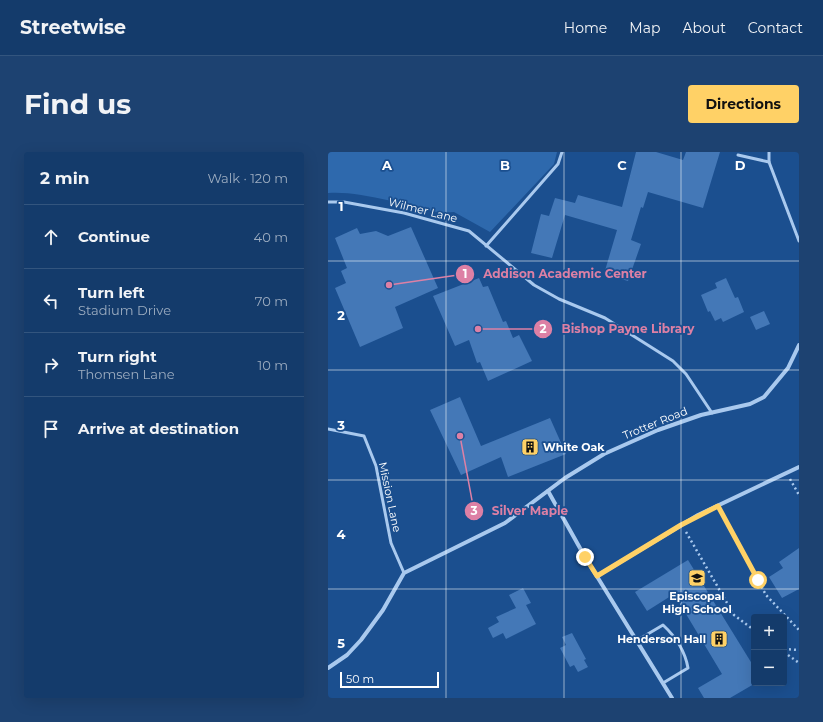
<!DOCTYPE html>
<meta charset="utf-8">
<style>
:root{--surface:#143b6b;--page:#1d4271;--text:#f1f3f6;--muted:#9dadc1;--line:#33557e;--accent:#ffd166}
body{margin:0;font-family:Montserrat,sans-serif;background:var(--page);color:var(--text)}
.controls{position:absolute;right:12px;bottom:12px;display:grid;overflow:hidden;border-radius:4px;box-shadow:0 4px 16px #0002}
.controls button{width:36px;height:36px;display:grid;place-items:center;padding:0;border:0;border-bottom:1px solid var(--line);background:var(--surface);color:var(--text);font:20px sans-serif}
.scale{position:absolute;left:12px;bottom:10px;width:99px;box-sizing:border-box;padding-left:4px;border:2px solid #fff;border-top:0;font-size:11px;line-height:14px;white-space:nowrap;color:#fff;-webkit-text-stroke:3px #1b4f8f;paint-order:stroke}
.stop{position:absolute;width:12px;height:12px;margin:-9px;border:3px solid #ffd166;border-radius:50%;background:#fff}
.stop.end{background:#ffd166;border-color:#fff;box-shadow:0 1px 4px #0008}
.list{margin:0;padding:0;list-style:none}
h2{display:flex;justify-content:space-between;align-items:center;height:52px;margin:0;padding:0 16px;font-size:17px}
h2 small{font-size:13px;font-weight:400;color:var(--muted)}
.list li{display:grid;grid-template-columns:26px 1fr auto;gap:12px;align-items:center;box-sizing:border-box;height:64px;padding:0 16px;border-top:1px solid var(--line)}
.list b{display:block;font-size:15px;white-space:nowrap}
.list p{margin:0;font-size:13px;white-space:nowrap;color:var(--muted)}
.list em{font-size:13px;font-style:normal;color:var(--muted)}
.icon{flex:none;width:22px;height:22px;fill:none;stroke:currentColor;stroke-width:2;stroke-linecap:round;stroke-linejoin:round}
.map{position:relative;flex:none;width:471px;height:546px;overflow:hidden;border-radius:4px}
header{display:flex;align-items:center;gap:24px;box-sizing:border-box;height:56px;padding:0 20px;background:var(--surface);border-bottom:1px solid var(--line)}
header strong{font-size:19px}
nav{display:flex;gap:22px;margin-inline-start:auto;font-size:14px}
.intro{display:flex;align-items:center;justify-content:space-between;box-sizing:border-box;height:96px;padding:0 24px}
h1{margin:0;font-size:28px}
.button{padding:10px 18px;border-radius:4px;background:var(--accent);color:#111;font-size:14px;font-weight:700}
main{display:flex;gap:24px;padding:0 24px}
aside{flex:1;background:var(--surface);border-radius:4px;box-shadow:0 4px 16px #0002}
.map>svg:first-child{display:block}
</style>
<header>
<strong>Streetwise</strong>
<nav><a>Home</a><a>Map</a><a>About</a><a>Contact</a></nav>
</header>
<div class="intro"><h1>Find us</h1><a class="button">Directions</a></div>
<main>
<aside>
<h2>2 min<small>Walk · 120 m</small></h2>
<ul class="list">
<li><svg class="icon" aria-label="ahead" viewBox="0 0 24 24"><path d="M12 20V5M6 11l6-6 6 6"/></svg><div><b>Continue</b></div><em>40 m</em></li>
<li><svg class="icon" aria-label="left" viewBox="0 0 24 24"><path d="M17 20v-9H6M10 6l-5 5 5 5"/></svg><div><b>Turn left</b><p>Stadium Drive</p></div><em>70 m</em></li>
<li><svg class="icon" aria-label="right" viewBox="0 0 24 24"><path d="M7 20v-9h11M14 6l5 5-5 5"/></svg><div><b>Turn right</b><p>Thomsen Lane</p></div><em>10 m</em></li>
<li><svg class="icon" aria-label="arrive" viewBox="0 0 24 24"><path d="M6 21V4h12l-3 4 3 4H6"/></svg><div><b>Arrive at destination</b></div></li>
</ul>
</aside>
<div class="map">
<svg width="471" height="546" viewBox="0 0 471 546">
<rect width="100%" height="100%" fill="#1b4f8f"/>
<path fill="#2e69ad" d="M0,0H229L226,12L162,80L126,60L113,61C83,54 29,38 0,41Z"/>
<g fill="#4478b7">
<polygon points="308,0 328,0 355,8 358,0 392,0 375,56 320,40 315,56 313,55 303,88 313,92 300,129 276,122 289,78 237,63 224,106 203,101 213,62 221,64 227,46 247,51 250,43 294,55"/>
<polygon points="83,75 110,136 67,155 75,176 32,195 7,136 18,131 13,119 19,116 7,86 29,76 32,82 48,79 60,84"/>
<polygon points="151,126 155,135 160,134 175,170 178,169 185,186 191,183 204,209 160,229 152,210 149,211 141,188 127,194 105,144"/>
<polygon points="398,126 407,146 410,145 416,160 395,170 393,166 387,169 382,159 380,160 373,143 389,136 387,131"/>
<polygon points="436,159 442,172 428,178 422,165"/>
<polygon points="132,245 153,294 222,266 238,302 180,325 173,305 133,323 102,258"/>
<polygon points="471,396 471,437 454,446 441,425 455,416 451,410"/>
<polygon points="360,408 426,515 426,532 402,546 376,546 370,536 394,522 346,442 319,459 307,440"/>
<polygon points="195,436 203,451 198,453 208,472 178,487 175,481 165,486 160,476 171,470 168,465 188,456 181,443"/>
<polygon points="244,481 258,507 256,508 260,515 250,520 246,513 242,515 232,496 238,493 234,485"/>
</g>
<g fill="none" stroke-linecap="round" stroke-linejoin="round">
<g stroke="#a9c9ee" stroke-width="2.5" stroke-dasharray="2 3" stroke-linecap="butt">
<polyline points="462,327 471,343"/>
<polyline points="393,360 438,443 471,478"/>
<polyline points="358,380 406,463 426,478"/>
<polyline points="456,497 471,498"/>
<polyline points="456,500 471,511"/>
</g>
<g stroke="#a9c9ee" stroke-width="3">
<polyline points="441,0 441,10 471,89"/>
<polyline points="410,3 441,10"/>
<polyline points="0,50 16,50 76,61 141,79 206,133 231,147 277,166 345,209 358,222 384,261"/>
<polyline points="158,94 230,12 234,0"/>
<polyline points="0,277 36,284 48,314 63,391 76,421"/>
<path d="M308,489L335,473C348,485 357,499 360,516L335,531"/>
</g>
<g stroke="#a9c9ee" stroke-width="4">
<polyline points="220,339 257,405 344,546"/>
<polyline points="269,424 370,363 471,315"/>
<polyline points="0,516 19,503 33,488 55,458 76,421 177,371 237,326 276,302 330,278 373,263 422,252 436,245 460,216 471,193"/>
</g>
</g>
<g fill="none" stroke-linecap="round" stroke-linejoin="round">
<polyline stroke="#ffd166" stroke-width="5" points="257,405 269,424 353,373 390,354 430,428"/>
</g>
<path fill="none" stroke="#fff" stroke-width="1" stroke-opacity="0.55" d="M118,0V546M236,0V546M353,0V546M0,109H471M0,218H471M0,328H471M0,437H471"/>
<defs>
<symbol id="building-square" viewBox="-11 -11 22 22"><rect x="-9" y="-9" width="18" height="18" rx="4" fill="#ffd166" stroke="#1b4f8f"/><path d="M-4-6H4V6H1V3H-1V6H-4ZM-2.5-4.3h1.7v1.8h-1.7ZM.8-4.3h1.7v1.8H.8ZM-2.5-1h1.7V.8h-1.7ZM.8-1h1.7V.8H.8Z" fill="#111"/></symbol>
<symbol id="school-square" viewBox="-11 -11 22 22"><rect x="-9" y="-9" width="18" height="18" rx="4" fill="#ffd166" stroke="#1b4f8f"/><path d="M0-5L7-2L0 1L-7-2ZM-4 1L0 2.5L4 1V4Q0 6-4 4Z" fill="#111"/></symbol>
</defs>
<g fill-rule="evenodd">
<use href="#building-square" x="192" y="285" width="20" height="20"/>
<use href="#school-square" x="359" y="416" width="20" height="20"/>
<use href="#building-square" x="381" y="477" width="20" height="20"/>
</g>
<g text-anchor="middle" dominant-baseline="central" stroke-width="3.5" stroke-linejoin="round" paint-order="stroke">
<g font-size="11" fill="#fff" stroke="#1b4f8f">
<text transform="translate(95 58) rotate(14)">Wilmer Lane</text>
<text transform="translate(327 271) rotate(-22)">Trotter Road</text>
<text transform="translate(62 345) rotate(78)">Mission Lane</text>
</g>
<g font-size="11" font-weight="bold" fill="#fff" stroke="#1b4f8f" text-anchor="start">
<text x="215" y="295">White Oak</text>
<text x="369" y="444" text-anchor="middle">Episcopal<tspan x="369" dy="13">High School</tspan></text>
<text x="378" y="487" text-anchor="end">Henderson Hall</text>
</g>
</g>
<g font-size="13" text-anchor="middle" font-weight="bold" fill="#fff" stroke="#1b4f8f" stroke-width="3.5" stroke-linejoin="round" paint-order="stroke">
<text x="59" y="18">A</text>
<text x="177" y="18">B</text>
<text x="294" y="18">C</text>
<text x="412" y="18">D</text>
<text x="13" y="59">1</text>
<text x="13" y="168">2</text>
<text x="13" y="278">3</text>
<text x="13" y="387">4</text>
<text x="13" y="496">5</text>
</g>
<path fill="none" stroke="#dd80a5" stroke-width="1.5" d="M61 133L137 122M150 177L215 177M132 284L146 359"/>
<g fill="#dd80a5" stroke="#1b4f8f" stroke-width="1.5">
<circle cx="61" cy="133" r="4"/>
<circle cx="150" cy="177" r="4"/>
<circle cx="132" cy="284" r="4"/>
<circle cx="137" cy="122" r="10"/>
<circle cx="215" cy="177" r="10"/>
<circle cx="146" cy="359" r="10"/>
</g>
<g font-size="12" text-anchor="middle" font-weight="bold" fill="#fff">
<text x="137" y="126">1</text>
<text x="215" y="181">2</text>
<text x="146" y="363">3</text>
</g>
<g font-size="12" text-anchor="middle" font-weight="bold" fill="#dd80a5" stroke="#1b4f8f" stroke-width="3.5" stroke-linejoin="round" paint-order="stroke">
<text x="237" y="126">Addison Academic Center</text>
<text x="300" y="181">Bishop Payne Library</text>
<text x="202" y="363">Silver Maple</text>
</g>
</svg>
<div class="controls">
<button>+</button>
<button>−</button>
</div>
<div class="scale">50 m</div>
<div class="stop" style="left:430px;top:428px"></div>
<div class="stop end" style="left:257px;top:405px"></div>
</div>
</main>
